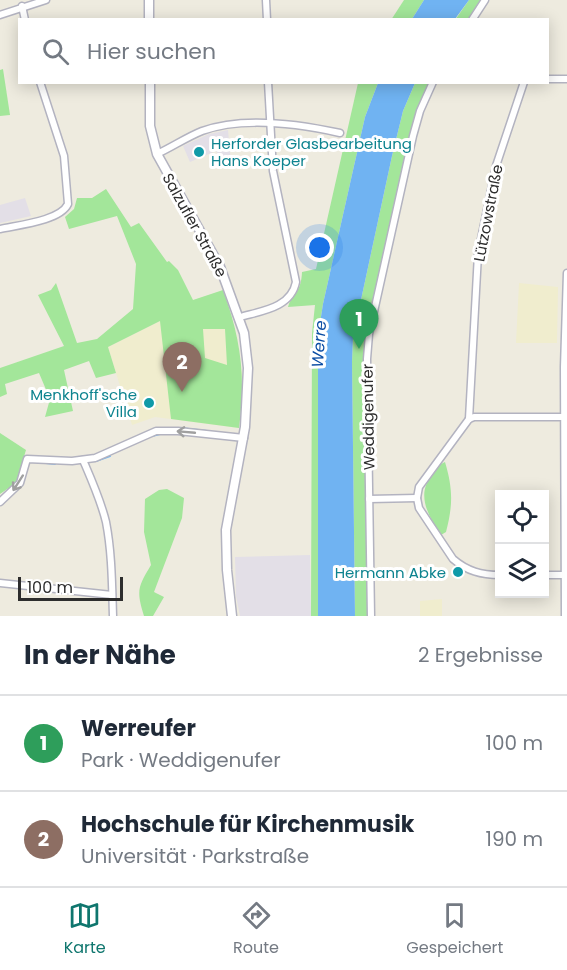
<!DOCTYPE html>
<html lang="de">
<meta charset="utf-8">
<style>
:root{--surface:#fff;--page:#f2f2f3;--text:#1f2937;--muted:#747a83;--line:#e0e1e3;--accent:#0f766e}
body{margin:0;font-family:Poppins,sans-serif;background:var(--page);color:var(--text)}
.controls{position:absolute;right:18px;bottom:18px;display:grid;overflow:hidden;border-radius:0px;box-shadow:0 3px 15px #0003}
.controls button{width:54px;height:54px;display:grid;place-items:center;padding:0;border:0;border-bottom:2px solid var(--line);background:var(--surface);color:var(--text);font:30px sans-serif}
.scale{position:absolute;left:18px;bottom:15px;width:105px;box-sizing:border-box;padding-left:6px;border:3px solid #2d2d2d;border-top:0;font-size:16px;line-height:21px;white-space:nowrap;color:#2d2d2d;-webkit-text-stroke:4px #fff;paint-order:stroke}
.you{position:absolute;left:320px;top:248px;width:21px;height:21px;margin:-15px;border:4px solid #fff;border-radius:50%;background:#1a73e8;box-shadow:0 0 0 9px #1a73e833}
.badge{display:grid;place-items:center;width:39px;height:39px;border-radius:50%;background:var(--accent);color:#fff;font-size:20px;font-weight:700}
.pin{position:absolute;translate:-50% -50px;filter:drop-shadow(0 2px 3px #0008)}
.pin::after{content:'';position:absolute;top:32px;width:21px;height:18px;background:inherit;clip-path:polygon(0 0,100% 0,50% 100%)}
.list{margin:0;padding:0;list-style:none}
h2{display:flex;justify-content:space-between;align-items:center;height:78px;margin:0;padding:0 24px;font-size:26px}
h2 small{font-size:20px;font-weight:400;color:var(--muted)}
.list li{display:grid;grid-template-columns:39px 1fr auto;gap:18px;align-items:center;box-sizing:border-box;height:96px;padding:0 24px;border-top:2px solid var(--line)}
.list b{display:block;font-size:22px;white-space:nowrap}
.list p{margin:0;font-size:20px;white-space:nowrap;color:var(--muted)}
.list em{font-size:20px;font-style:normal;color:var(--muted)}
.icon{flex:none;width:33px;height:33px;fill:none;stroke:currentColor;stroke-width:2;stroke-linecap:round;stroke-linejoin:round}
.map{position:relative;flex:none;width:567px;height:616px;overflow:hidden}
.search{position:absolute;background:var(--surface);box-shadow:0 3px 15px #0003;left:18px;right:18px;top:18px;height:66px;display:flex;align-items:center;gap:15px;box-sizing:border-box;padding:0 21px;border-radius:0px;color:var(--muted);font-size:22px}
.sheet{height:270px;background:var(--surface)}
nav{display:flex;justify-content:space-around;align-items:center;box-sizing:border-box;height:84px;border-top:2px solid var(--line);background:var(--surface);font-size:16px;color:var(--muted)}
nav a{display:grid;justify-items:center;gap:3px}
nav .on{color:var(--accent)}
.map>svg:first-child{display:block}
</style>
<div class="map">
<svg width="567" height="616" viewBox="0 0 567 616">
<rect width="100%" height="100%" fill="#eeebdf"/>
<g fill="#e3dfe7">
<polygon points="228,130 231,163 225,165 216,151 190,162 183,146 209,134"/>
<polygon points="25,198 31,216 0,223 0,205"/>
<polygon points="310,555 311,616 240,616 236,596 235,557"/>
</g>
<g fill="#f0edce">
<polygon points="519,283 558,287 557,343 516,343"/>
<polygon points="160,321 227,324 242,373 239,428 155,417 132,425 108,347"/>
<polygon points="442,599 442,616 420,616 420,601"/>
</g>
<g fill="#a3e69a" fill-rule="evenodd">
<polygon points="404,0 424,0 412,19 391,20"/>
<polygon points="469,0 483,0 470,19 455,20"/>
<polygon points="3,69 10,115 0,116 0,70"/>
<path d="M358,83H378L365,117L323,304L318,336V616H311L312,333L315,305L288,307C293,291 301,294 302,272L316,269Z"/>
<polygon points="415,83 430,83 422,100 367,334 364,361 368,616 355,616 352,362 353,337 392,156 403,111"/>
<path d="M106,189L131,227L139,223L167,262L169,261L178,270L193,300L223,290C241,339 246,377 239,428L171,419L160,321L108,347L116,373L96,378L89,361L64,370L73,411L45,417L50,399L39,373L5,384L7,394L0,397V368L64,346L38,295L51,290L56,283L77,343L97,339L133,309L136,264L117,216L69,229L65,217L74,209L77,198H92ZM203,329H225L227,365L205,358Z"/>
<polygon points="0,433 26,450 16,483 0,494"/>
<path d="M445,462C453,489 453,505 446,532L441,535C429,517 416,496 431,476C435,470 438,465 445,462Z"/>
<path d="M167,489L184,498L182,518L154,592L164,597L153,616H144C136,590 138,587 151,565L144,532L145,499L159,490Z"/>
</g>
<g fill="#70b3f2">
<polygon points="424,0 469,0 455,19 412,19"/>
<polygon points="378,83 415,83 403,111 392,156 353,337 352,362 355,616 318,616 318,336 323,304 365,117"/>
</g>
<g fill="none" stroke-linecap="round" stroke-linejoin="round">
<g stroke="#70b3f2" stroke-width="2">
<polyline points="180,428 207,431"/>
<polyline points="152,436 160,434"/>
<polyline points="96,461 110,456"/>
<polyline points="37,462 55,464"/>
<polyline points="62,464 72,464"/>
</g>
<defs>
<g id="minor">
<polyline points="266,0 267,20"/>
<polyline points="22,6 25,20"/>
<polyline points="0,15 46,0"/>
<polyline points="472,20 485,0"/>
<polyline points="548,79 567,79"/>
<path d="M157,154C172,147 187,137 202,131C243,116 299,124 340,133"/>
<path d="M0,229C18,225 60,221 68,204L64,156L40,82"/>
<path d="M240,317C261,311 291,308 296,282L273,171L268,82"/>
<polyline points="469,419 478,254 496,166 524,82"/>
<path d="M83,460C92,481 101,501 106,522C112,553 112,585 113,616"/>
<polyline points="369,499 417,498"/>
<polyline points="0,502 20,483 27,459 72,461 95,458 156,431 178,431 244,438"/>
<path d="M500,575C481,575 467,571 453,559L419,508L417,498L419,487L469,419L474,417H564"/>
<polyline points="544,575 564,575"/>
<polyline points="0,583 112,595"/>
<polyline points="371,616 367,359 369,334 413,136 420,111 433,82"/>
<polyline points="565,616 564,367 567,273"/>
</g>
<g id="secondary">
<polyline points="149,0 149,20"/>
<polyline points="150,82 150,126 157,154 220,267 244,333 248,368 245,427 226,530 227,570 232,616"/>
</g>
</defs>
<use href="#minor" stroke="#b3b3c0" stroke-width="9"/>
<use href="#secondary" stroke="#b3b3c0" stroke-width="11"/>
<use href="#minor" stroke="#fff" stroke-width="6"/>
<use href="#secondary" stroke="#fff" stroke-width="8"/>
</g>
<defs><path id="oneway-shaft" d="M-6 0H5M1.5-3L5.5 0L1.5 3" fill="none" stroke-width="1.6" stroke-linecap="round" stroke-linejoin="round" transform="scale(1.5)"/></defs>
<g stroke="#a0a0a0">
<use href="#oneway-shaft" transform="translate(186 432) rotate(-175)"/>
<use href="#oneway-shaft" transform="translate(18 483) rotate(123)"/>
</g>
<g fill="#0f9aa8" stroke="#fff" stroke-width="2">
<circle cx="199" cy="152" r="6"/>
<circle cx="149" cy="403" r="6"/>
<circle cx="458" cy="572" r="6"/>
</g>
<g text-anchor="middle" dominant-baseline="central" stroke-width="6" stroke-linejoin="round" paint-order="stroke">
<g font-size="15" fill="#0d838f" stroke="#fff" text-anchor="end">
<text x="211" y="143" text-anchor="start">Herforder Glasbearbeitung<tspan x="211" dy="17">Hans Koeper</tspan></text>
<text x="137" y="394">Menkhoff'sche<tspan x="137" dy="17">Villa</tspan></text>
<text x="446" y="572">Hermann Abke</text>
</g>
<g font-size="15" fill="#2d2d2d" stroke="#fff">
<text transform="translate(488 213) rotate(-79)">Lützowstraße</text>
<text transform="translate(195 225) rotate(61)">Salzufler Straße</text>
<text transform="translate(368 417) rotate(-91)">Weddigenufer</text>
</g>
<g font-size="16" font-style="italic" fill="#0a4ca3" stroke="#fff">
<text transform="translate(319 344) rotate(-86)">Werre</text>
</g>
</g>
</svg>
<div class="controls">
<button><svg class="icon" aria-label="locate" viewBox="0 0 24 24"><circle cx="12" cy="12" r="6"/><path d="M12 2v4M12 18v4M2 12h4M18 12h4"/></svg></button>
<button><svg class="icon" aria-label="layers" viewBox="0 0 24 24"><path d="M12 4l9 5-9 5-9-5zM3 14l9 5 9-5"/></svg></button>
</div>
<div class="scale">100 m</div>
<div class="you"></div>
<div class="pin badge" style="left:359px;top:349px;background:#2e9e5b">1</div>
<div class="pin badge" style="left:182px;top:392px;background:#8d6e63">2</div>
<div class="search"><svg class="icon" aria-label="search" viewBox="0 0 24 24"><circle cx="10" cy="10" r="6"/><path d="M15 15l6 6"/></svg>Hier suchen</div>
</div>
<section class="sheet">
<h2>In der Nähe<small>2 Ergebnisse</small></h2>
<ul class="list">
<li><span class="badge" style="background:#2e9e5b">1</span><div><b>Werreufer</b><p>Park · Weddigenufer</p></div><em>100 m</em></li>
<li><span class="badge" style="background:#8d6e63">2</span><div><b>Hochschule für Kirchenmusik</b><p>Universität · Parkstraße</p></div><em>190 m</em></li>
</ul>
</section>
<nav>
<a class="on"><svg class="icon" aria-label="map" viewBox="0 0 24 24"><path d="M3 6l6-2 6 2 6-2v14l-6 2-6-2-6 2zM9 4v14M15 6v14"/></svg>Karte</a>
<a><svg class="icon" aria-label="directions" viewBox="0 0 24 24"><path d="M12 3l9 9-9 9-9-9zM9 14v-3h6M13 9l2 2-2 2"/></svg>Route</a>
<a><svg class="icon" aria-label="saved" viewBox="0 0 24 24"><path d="M7 4h10v16l-5-4-5 4z"/></svg>Gespeichert</a>
</nav>
